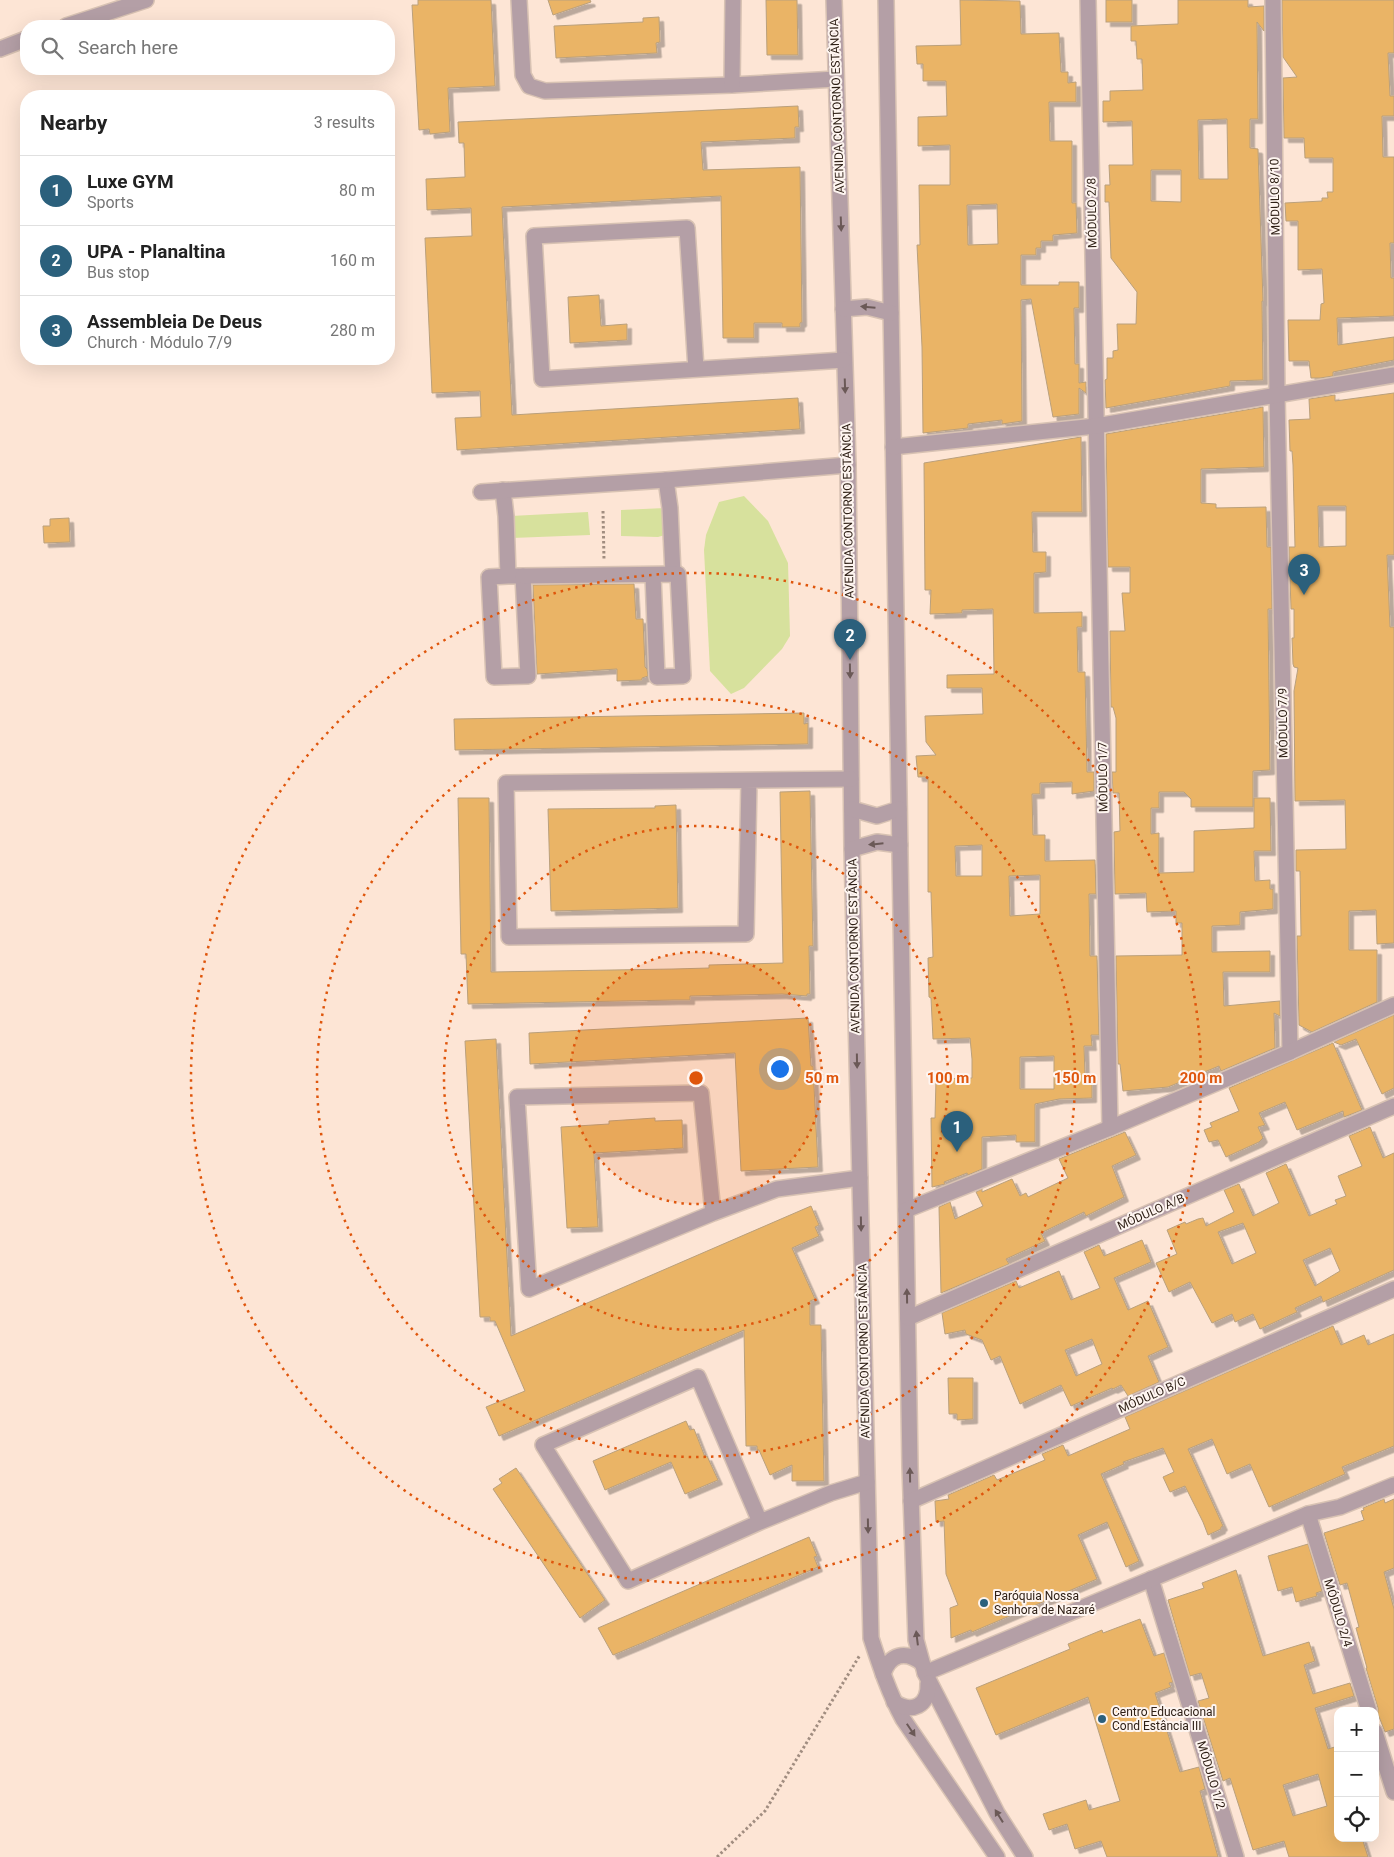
<!DOCTYPE html>
<meta charset="utf-8">
<style>
:root{--surface:#fff;--page:#f6f6f6;--text:#222;--muted:#767676;--line:#e0e0e0;--accent:#2b607c}
body{margin:0;font-family:Roboto,sans-serif;background:var(--page);color:var(--text)}
.controls{position:absolute;right:15px;bottom:15px;display:grid;overflow:hidden;border-radius:10px;box-shadow:0 5px 20px #0002}
.controls button{width:45px;height:45px;display:grid;place-items:center;padding:0;border:0;border-bottom:1px solid var(--line);background:var(--surface);color:var(--text);font:25px sans-serif}
.you{position:absolute;left:779px;top:1068px;width:18px;height:18px;margin:-12px;border:4px solid #fff;border-radius:50%;background:#1a73e8;box-shadow:0 0 0 8px #1a73e833}
.badge{display:grid;place-items:center;width:32px;height:32px;border-radius:50%;background:var(--accent);color:#fff;font-size:16px;font-weight:700}
.pin{position:absolute;translate:-50% -41px;filter:drop-shadow(0 1px 2px #0008)}
.pin::after{content:'';position:absolute;top:26px;width:18px;height:15px;background:inherit;clip-path:polygon(0 0,100% 0,50% 100%)}
.list{margin:0;padding:0;list-style:none}
h2{display:flex;justify-content:space-between;align-items:center;height:65px;margin:0;padding:0 20px;font-size:21px}
h2 small{font-size:16px;font-weight:400;color:var(--muted)}
.list li{display:grid;grid-template-columns:32px 1fr auto;gap:15px;align-items:center;box-sizing:border-box;height:70px;padding:0 20px;border-top:1px solid var(--line)}
.list b{display:block;font-size:19px;white-space:nowrap}
.list p{margin:0;font-size:16px;white-space:nowrap;color:var(--muted)}
.list em{font-size:16px;font-style:normal;color:var(--muted)}
.icon{flex:none;width:28px;height:28px;fill:none;stroke:currentColor;stroke-width:2;stroke-linecap:round;stroke-linejoin:round}
.map{position:relative;flex:none;width:1394px;height:1857px;overflow:hidden}
.search{position:absolute;background:var(--surface);box-shadow:0 5px 20px #0002;left:20px;top:20px;width:375px;height:55px;display:flex;align-items:center;gap:12px;box-sizing:border-box;padding:0 18px;border-radius:20px;color:var(--muted);font-size:19px}
.panel{position:absolute;background:var(--surface);box-shadow:0 5px 20px #0002;left:20px;top:90px;width:375px;height:275px;border-radius:20px}
.map>svg:first-child{display:block}
</style>
<div class="map">
<svg width="1394" height="1857" viewBox="0 0 1394 1857">
<defs>
<filter id="shadow"><feDropShadow dx="4.5" dy="4.5" stdDeviation="0" flood-color="#0004"/></filter>
</defs>
<rect width="100%" height="100%" fill="#fde5d5"/>
<g fill="#d7e19d">
<polygon points="744,496 768,521 788,563 790,636 782,649 744,688 731,694 710,671 704,550 706,535 719,502"/>
<polygon points="665,508 665,535 658,537 621,536 621,510"/>
<polygon points="588,512 590,535 512,538 511,516"/>
</g>
<g fill="#eab466" stroke="#baa07c" fill-rule="evenodd" filter="url(#shadow)">
<polygon points="418,0 491,0 495,86 448,88 450,132 430,134 429,129 419,130 412,5 418,5"/>
<polygon points="548,0 590,0 591,2 553,15"/>
<polygon points="766,0 797,0 798,55 767,55"/>
<path d="M960,0L1020,1L1021,34L1059,33L1061,72H1068V83L1076,82V102H1049L1050,141H1072V203H1076L1077,233L1053,235V241H1041V248H1036V255H1021V285H1059V282H1079V308H1074L1075,364H1079V383L1086,382V393L1079,388V414L1053,417L1031,299L1021,300L1022,421L1002,424V420L968,424V428L923,433L922,347L917,245H920L919,185H950V145L918,146V117L947,116L946,81H923V64H917L916,46L961,45ZM997,204L998,244L968,245L967,205Z"/>
<rect x="1106" y="0" width="26" height="22"/>
<path d="M1178,0H1248V7L1264,6V31L1257,22L1258,119H1250V148L1258,149L1263,301H1262L1263,380L1230,381V386L1106,408L1105,380L1107,379V358H1113V351L1118,350L1117,324H1136L1137,292L1111,258L1109,202H1105V185H1110L1109,165H1133L1132,121L1103,122V101H1110V91L1143,90L1142,59H1137L1136,41H1131V26L1178,24ZM1227,119L1228,179H1199L1198,120ZM1151,170H1181V202L1151,201Z"/>
<polygon points="1282,0 1394,0 1394,53 1388,53 1390,96 1394,96 1394,116 1382,116 1383,157 1394,157 1394,243 1390,243 1391,278 1394,278 1394,316 1337,318 1338,345 1394,337 1394,360 1333,372 1333,376 1320,378 1311,378 1309,361 1289,361 1288,320 1320,320 1321,304 1324,303 1322,269 1298,270 1298,221 1286,221 1285,203 1322,201 1322,198 1328,198 1327,192 1333,192 1333,158 1305,158 1304,138 1284,138 1283,78 1297,77 1283,57"/>
<polygon points="659,17 660,42 656,43 657,53 556,58 554,26 643,22 643,18"/>
<polygon points="798,106 799,127 795,127 795,138 701,142 703,170 800,167 802,322 800,323 800,327 782,327 782,323 754,323 754,338 723,338 721,196 502,207 512,415 798,398 800,429 457,450 455,418 481,417 480,391 432,393 425,238 472,236 471,208 427,210 426,179 465,177 464,143 459,143 458,122"/>
<polygon points="599,295 601,326 627,324 627,340 570,343 568,297"/>
<path d="M1394,393V555H1387L1390,627H1394V943L1377,944L1376,910L1349,911V950H1377V1002L1312,1032L1299,1025L1297,936H1301L1300,871H1296V850L1346,849L1345,800L1295,801L1294,691L1298,668L1294,667L1293,664L1292,638H1294V609H1291L1289,547H1295L1293,465L1292,451H1290L1289,420L1310,419L1309,399L1335,395V401ZM1318,506H1346V546L1319,547Z"/>
<polygon points="1263,407 1264,467 1201,469 1201,503 1216,504 1216,508 1266,507 1267,547 1271,547 1272,609 1268,609 1270,770 1253,771 1253,807 1191,807 1191,799 1184,792 1159,792 1159,808 1151,808 1151,834 1159,833 1159,873 1194,872 1194,831 1254,828 1254,798 1270,798 1271,851 1254,851 1255,881 1270,880 1270,889 1273,889 1273,909 1240,912 1240,925 1212,926 1212,952 1270,951 1270,972 1223,972 1224,1006 1280,1001 1280,1016 1274,1013 1275,1048 1221,1071 1219,1066 1168,1087 1123,1091 1120,1064 1118,1064 1116,956 1182,955 1182,923 1176,923 1176,911 1147,912 1146,893 1115,894 1114,832 1120,831 1119,793 1113,793 1112,772 1116,772 1116,718 1113,707 1111,707 1110,631 1125,631 1122,593 1130,593 1130,567 1108,567 1106,434"/>
<path d="M1081,437L1082,512H1032L1033,552H1046V572L1034,573V613L1082,612V627H1077L1078,672H1085L1087,772H1094V791L1072,794V782L1040,783V794H1032L1033,835H1045V861L1095,860L1096,894H1089L1090,956H1097L1099,1035H1091L1092,1046H1084L1085,1076H1092V1098L1059,1099L1035,1104V1142H1016V1135L982,1137V1169L968,1175L967,1173L944,1182L945,1184L932,1187L931,1118H935L936,1079L972,1078V1059L970,1038L933,1039L931,998L929,997L928,958L933,957L931,892H928V777H918L916,756L936,755L926,742L925,716L983,714L982,688H947V675L994,674L993,609L962,610V613L930,614L931,590H925L924,463ZM982,845V876H956L955,846ZM1040,875V914L1010,916L1009,876ZM1054,1056V1089H1020V1057Z"/>
<polygon points="69,518 70,542 44,543 43,526 50,526 50,519"/>
<polygon points="634,584 636,619 643,619 645,667 647,669 648,676 642,678 642,680 617,681 617,669 537,674 533,585"/>
<polygon points="804,713 804,724 808,723 808,744 455,750 454,719"/>
<polygon points="810,791 813,946 809,946 810,994 807,994 807,996 782,994 690,996 690,1000 674,1000 468,1004 466,954 461,954 458,798 489,798 491,972 673,969 709,968 709,965 783,963 780,792"/>
<polygon points="676,805 678,908 551,911 548,809 655,808 655,806"/>
<polygon points="1394,1015 1394,1088 1382,1094 1356,1039 1341,1045 1334,1042"/>
<polygon points="808,1018 811,1066 813,1066 818,1167 741,1171 735,1053 530,1064 529,1033"/>
<polygon points="496,1039 511,1336 811,1206 819,1225 815,1227 819,1236 792,1248 815,1299 810,1301 810,1325 821,1325 824,1481 792,1481 792,1465 770,1475 759,1450 757,1450 757,1446 746,1446 744,1330 499,1436 486,1407 525,1391 495,1321 490,1321 490,1317 480,1317 465,1041"/>
<polygon points="1333,1043 1362,1110 1344,1117 1343,1111 1297,1130 1285,1102 1259,1113 1265,1125 1258,1127 1263,1138 1259,1142 1226,1157 1218,1140 1209,1142 1204,1130 1212,1127 1210,1123 1239,1111 1229,1088"/>
<polygon points="655,1118 655,1121 682,1120 683,1148 594,1153 598,1227 567,1228 561,1127 609,1124 609,1121"/>
<path d="M1370,1127L1383,1158L1394,1153V1270L1323,1302L1321,1296L1295,1308L1297,1312L1260,1329L1253,1314L1235,1322L1232,1314L1212,1323L1190,1282L1169,1292L1156,1263L1177,1254L1167,1230L1185,1222L1186,1224L1198,1219L1203,1218L1206,1226L1234,1212L1224,1190L1239,1184L1253,1216L1279,1203L1266,1173L1286,1164L1309,1216L1337,1204L1335,1200L1346,1196L1338,1176L1362,1166L1349,1136ZM1243,1223L1256,1253L1232,1264L1218,1232ZM1330,1248L1340,1271L1315,1286L1303,1260Z"/>
<polygon points="1125,1132 1136,1155 1112,1166 1124,1197 1086,1216 1084,1212 1041,1233 1045,1241 1006,1259 1009,1264 941,1293 939,1207 950,1202 955,1219 983,1206 976,1192 982,1189 982,1192 1012,1179 1020,1196 1026,1193 1028,1197 1068,1178 1059,1159"/>
<path d="M1142,1240L1151,1262L1114,1278L1128,1310L1148,1301L1168,1347L1148,1356L1159,1382L1128,1396L1121,1385L1113,1389L1112,1388L1071,1406L1061,1385L1020,1404L1000,1356L991,1360L982,1340L966,1334L965,1330L945,1334L942,1313L1016,1281L1019,1288L1059,1271L1071,1300L1100,1288L1084,1252L1099,1245L1104,1256ZM1092,1339L1102,1364L1076,1376L1065,1350Z"/>
<polygon points="1333,1326 1341,1345 1364,1335 1368,1345 1394,1334 1394,1446 1342,1467 1345,1474 1269,1507 1250,1464 1227,1474 1212,1439 1188,1449 1223,1526 1221,1527 1221,1529 1208,1535 1203,1522 1185,1486 1170,1492 1163,1477 1174,1472 1163,1448 1123,1462 1124,1464 1101,1474 1139,1561 1126,1567 1107,1522 1078,1535 1097,1579 972,1632 971,1630 951,1638 950,1608 958,1605 946,1574 944,1521 936,1522 935,1501 949,1499 948,1495 994,1475 997,1480 1045,1460 1042,1454 1063,1445 1068,1456 1130,1429 1125,1417"/>
<polygon points="948,1378 973,1378 973,1419 957,1420 957,1414 949,1414"/>
<polygon points="686,1421 690,1430 694,1429 705,1457 707,1456 718,1480 685,1494 671,1462 605,1490 593,1461"/>
<polygon points="516,1468 605,1600 580,1618 493,1489 502,1483 499,1479"/>
<polygon points="1384,1499 1385,1503 1394,1499 1394,1568 1384,1572 1394,1609 1394,1729 1385,1732 1378,1714 1378,1708 1366,1668 1367,1668 1356,1628 1359,1627 1347,1583 1340,1585 1324,1533 1364,1520 1361,1511 1364,1510 1363,1508"/>
<polygon points="809,1537 817,1556 814,1557 818,1567 642,1643 613,1655 598,1628"/>
<polygon points="1308,1544 1322,1591 1316,1593 1317,1596 1296,1602 1292,1587 1278,1591 1268,1556"/>
<path d="M1236,1570L1263,1656L1309,1642L1315,1661L1304,1665L1313,1694L1350,1683L1354,1696L1315,1708L1328,1749L1338,1746V1838H1362L1368,1857H1289L1284,1841L1253,1850L1230,1778L1223,1781L1198,1701L1209,1698L1201,1673L1190,1676L1168,1600L1204,1588L1202,1583ZM1318,1774L1327,1806L1293,1816L1283,1785Z"/>
<polygon points="1140,1619 1154,1656 1164,1653 1173,1682 1169,1683 1171,1687 1155,1693 1180,1772 1199,1767 1205,1789 1200,1791 1218,1857 1107,1857 1101,1841 1075,1849 1067,1824 1049,1830 1043,1814 1086,1800 1089,1810 1120,1801 1088,1697 996,1735 976,1688 1070,1649 1068,1644 1102,1630 1103,1633"/>
</g>
<g fill="none" stroke-linecap="round" stroke-linejoin="round">
<defs>
<g id="minor">
<polyline points="519,0 523,75 529,86 545,91 732,85 836,79"/>
<path d="M834,0L848,465L852,849L871,1638C880,1666 889,1693 903,1719L997,1857"/>
<polyline points="886,0 910,1466 916,1640 925,1673 997,1813 1025,1857"/>
<polyline points="1088,0 1110,1128"/>
<polyline points="1273,0 1277,395 1290,1052"/>
<polyline points="66,26 146,0"/>
<polyline points="0,49 26,39"/>
<polyline points="732,85 733,0"/>
<polyline points="843,309 867,307 891,313"/>
<polyline points="696,369 687,228 534,236 542,379 844,360"/>
<polyline points="893,447 1096,426 1394,375"/>
<polyline points="666,480 670,508 673,574"/>
<polyline points="503,490 506,516 508,576 523,576 528,676 494,677 489,577 508,576"/>
<polyline points="481,492 666,480 848,465"/>
<polyline points="523,576 678,574 683,676 657,677 653,575"/>
<polyline points="749,781 746,934 509,937 506,783 851,779"/>
<polyline points="852,809 877,816 899,809"/>
<polyline points="852,849 877,842 900,845"/>
<polyline points="906,1210 1110,1128 1290,1052 1394,1005"/>
<polyline points="713,1213 701,1093 517,1097 529,1289 713,1213 777,1189 860,1178"/>
<polyline points="908,1318 1394,1106"/>
<polyline points="911,1501 1394,1289"/>
<polyline points="1308,1514 1369,1711"/>
<polyline points="760,1522 628,1581 543,1445 698,1377 760,1522 831,1493 867,1482"/>
<polyline points="1151,1579 1236,1857"/>
<polyline points="925,1673 1308,1514 1340,1507 1394,1485"/>
<path d="M883,1674C890,1654 905,1650 922,1663"/>
<path d="M894,1702C912,1714 929,1706 928,1683"/>
<polyline points="1375,1732 1394,1792"/>
</g>
</defs>
<use href="#minor" stroke="#d8c2b3" stroke-width="18"/>
<g stroke="#a18d80" stroke-width="3" stroke-dasharray="2.5 2.5" stroke-linecap="butt">
<polyline points="603,511 604,560"/>
<polyline points="717,1857 765,1811 860,1655"/>
</g>
<use href="#minor" stroke="#b49fa6" stroke-width="15"/>
</g>
<defs><path id="oneway-solid" d="M-6-.8H1V-3.2L6.5 0L1 3.2V.8H-6Z" transform="scale(1.25)"/></defs>
<g fill="#6b5957">
<use href="#oneway-solid" transform="translate(841 224) rotate(88)"/>
<use href="#oneway-solid" transform="translate(868 307) rotate(-175)"/>
<use href="#oneway-solid" transform="translate(845 386) rotate(88)"/>
<use href="#oneway-solid" transform="translate(850 671) rotate(89)"/>
<use href="#oneway-solid" transform="translate(876 844) rotate(174)"/>
<use href="#oneway-solid" transform="translate(857 1061) rotate(89)"/>
<use href="#oneway-solid" transform="translate(861 1224) rotate(89)"/>
<use href="#oneway-solid" transform="translate(907 1296) rotate(-91)"/>
<use href="#oneway-solid" transform="translate(910 1475) rotate(-91)"/>
<use href="#oneway-solid" transform="translate(868 1526) rotate(89)"/>
<use href="#oneway-solid" transform="translate(917 1638) rotate(-97)"/>
<use href="#oneway-solid" transform="translate(911 1730) rotate(56)"/>
<use href="#oneway-solid" transform="translate(999 1816) rotate(-122)"/>
</g>
<circle cx="696" cy="1078" r="126" fill="#df560c" fill-opacity=".12"/>
<g fill="none" stroke="#df560c" stroke-width="2.5" stroke-dasharray="2.5 5">
<circle cx="696" cy="1078" r="126"/>
<circle cx="696" cy="1078" r="252"/>
<circle cx="696" cy="1078" r="379"/>
<circle cx="696" cy="1078" r="505"/>
</g>
<g fill="#2b607c" stroke="#fef5f0" stroke-width="2">
<circle cx="984" cy="1603" r="5"/>
<circle cx="1102" cy="1719" r="5"/>
</g>
<g text-anchor="middle" dominant-baseline="central" stroke-width="4" stroke-linejoin="round" paint-order="stroke">
<g font-size="12" fill="#2f2016" stroke="#fef5f0">
<text transform="translate(837 106) rotate(-92)">AVENIDA CONTORNO ESTÂNCIA</text>
<text transform="translate(1275 197) rotate(-91)">MÓDULO 8/10</text>
<text transform="translate(1092 213) rotate(-91)">MÓDULO 2/8</text>
<text transform="translate(848 511) rotate(-91)">AVENIDA CONTORNO ESTÂNCIA</text>
<text transform="translate(1283 723) rotate(-91)">MÓDULO 7/9</text>
<text transform="translate(1103 777) rotate(-91)">MÓDULO 1/7</text>
<text transform="translate(854 946) rotate(-91)">AVENIDA CONTORNO ESTÂNCIA</text>
<text transform="translate(1151 1212) rotate(-24)">MÓDULO A/B</text>
<text transform="translate(864 1351) rotate(-91)">AVENIDA CONTORNO ESTÂNCIA</text>
<text transform="translate(1152 1395) rotate(-24)">MÓDULO B/C</text>
<text transform="translate(1338 1613) rotate(73)">MÓDULO 2/4</text>
<text transform="translate(1211 1775) rotate(73)">MÓDULO 1/2</text>
</g>
<g font-size="12" fill="#2f2016" stroke="#fef5f0" text-anchor="start">
<text x="994" y="1596">Paróquia Nossa<tspan x="994" dy="14">Senhora de Nazaré</tspan></text>
<text x="1112" y="1712">Centro Educacional<tspan x="1112" dy="14">Cond Estância III</tspan></text>
</g>
</g>
<circle cx="696" cy="1078" r="8" fill="#df560c" stroke="#fef5f0" stroke-width="2.5"/>
<g font-size="15" text-anchor="middle" font-weight="bold" fill="#df560c" stroke="#fef5f0" stroke-width="4" stroke-linejoin="round" paint-order="stroke">
<text x="822" y="1083">50 m</text>
<text x="948" y="1083">100 m</text>
<text x="1075" y="1083">150 m</text>
<text x="1201" y="1083">200 m</text>
</g>
</svg>
<div class="controls">
<button>+</button>
<button>−</button>
<button><svg class="icon" aria-label="locate" viewBox="0 0 24 24"><circle cx="12" cy="12" r="6"/><path d="M12 2v4M12 18v4M2 12h4M18 12h4"/></svg></button>
</div>
<div class="you"></div>
<div class="pin badge" style="left:957px;top:1152px">1</div>
<div class="pin badge" style="left:850px;top:660px">2</div>
<div class="pin badge" style="left:1304px;top:595px">3</div>
<div class="search"><svg class="icon" aria-label="search" viewBox="0 0 24 24"><circle cx="10" cy="10" r="6"/><path d="M15 15l6 6"/></svg>Search here</div>
<section class="panel">
<h2>Nearby<small>3 results</small></h2>
<ul class="list">
<li><span class="badge">1</span><div><b>Luxe GYM</b><p>Sports</p></div><em>80 m</em></li>
<li><span class="badge">2</span><div><b>UPA - Planaltina</b><p>Bus stop</p></div><em>160 m</em></li>
<li><span class="badge">3</span><div><b>Assembleia De Deus</b><p>Church · Módulo 7/9</p></div><em>280 m</em></li>
</ul>
</section>
</div>
